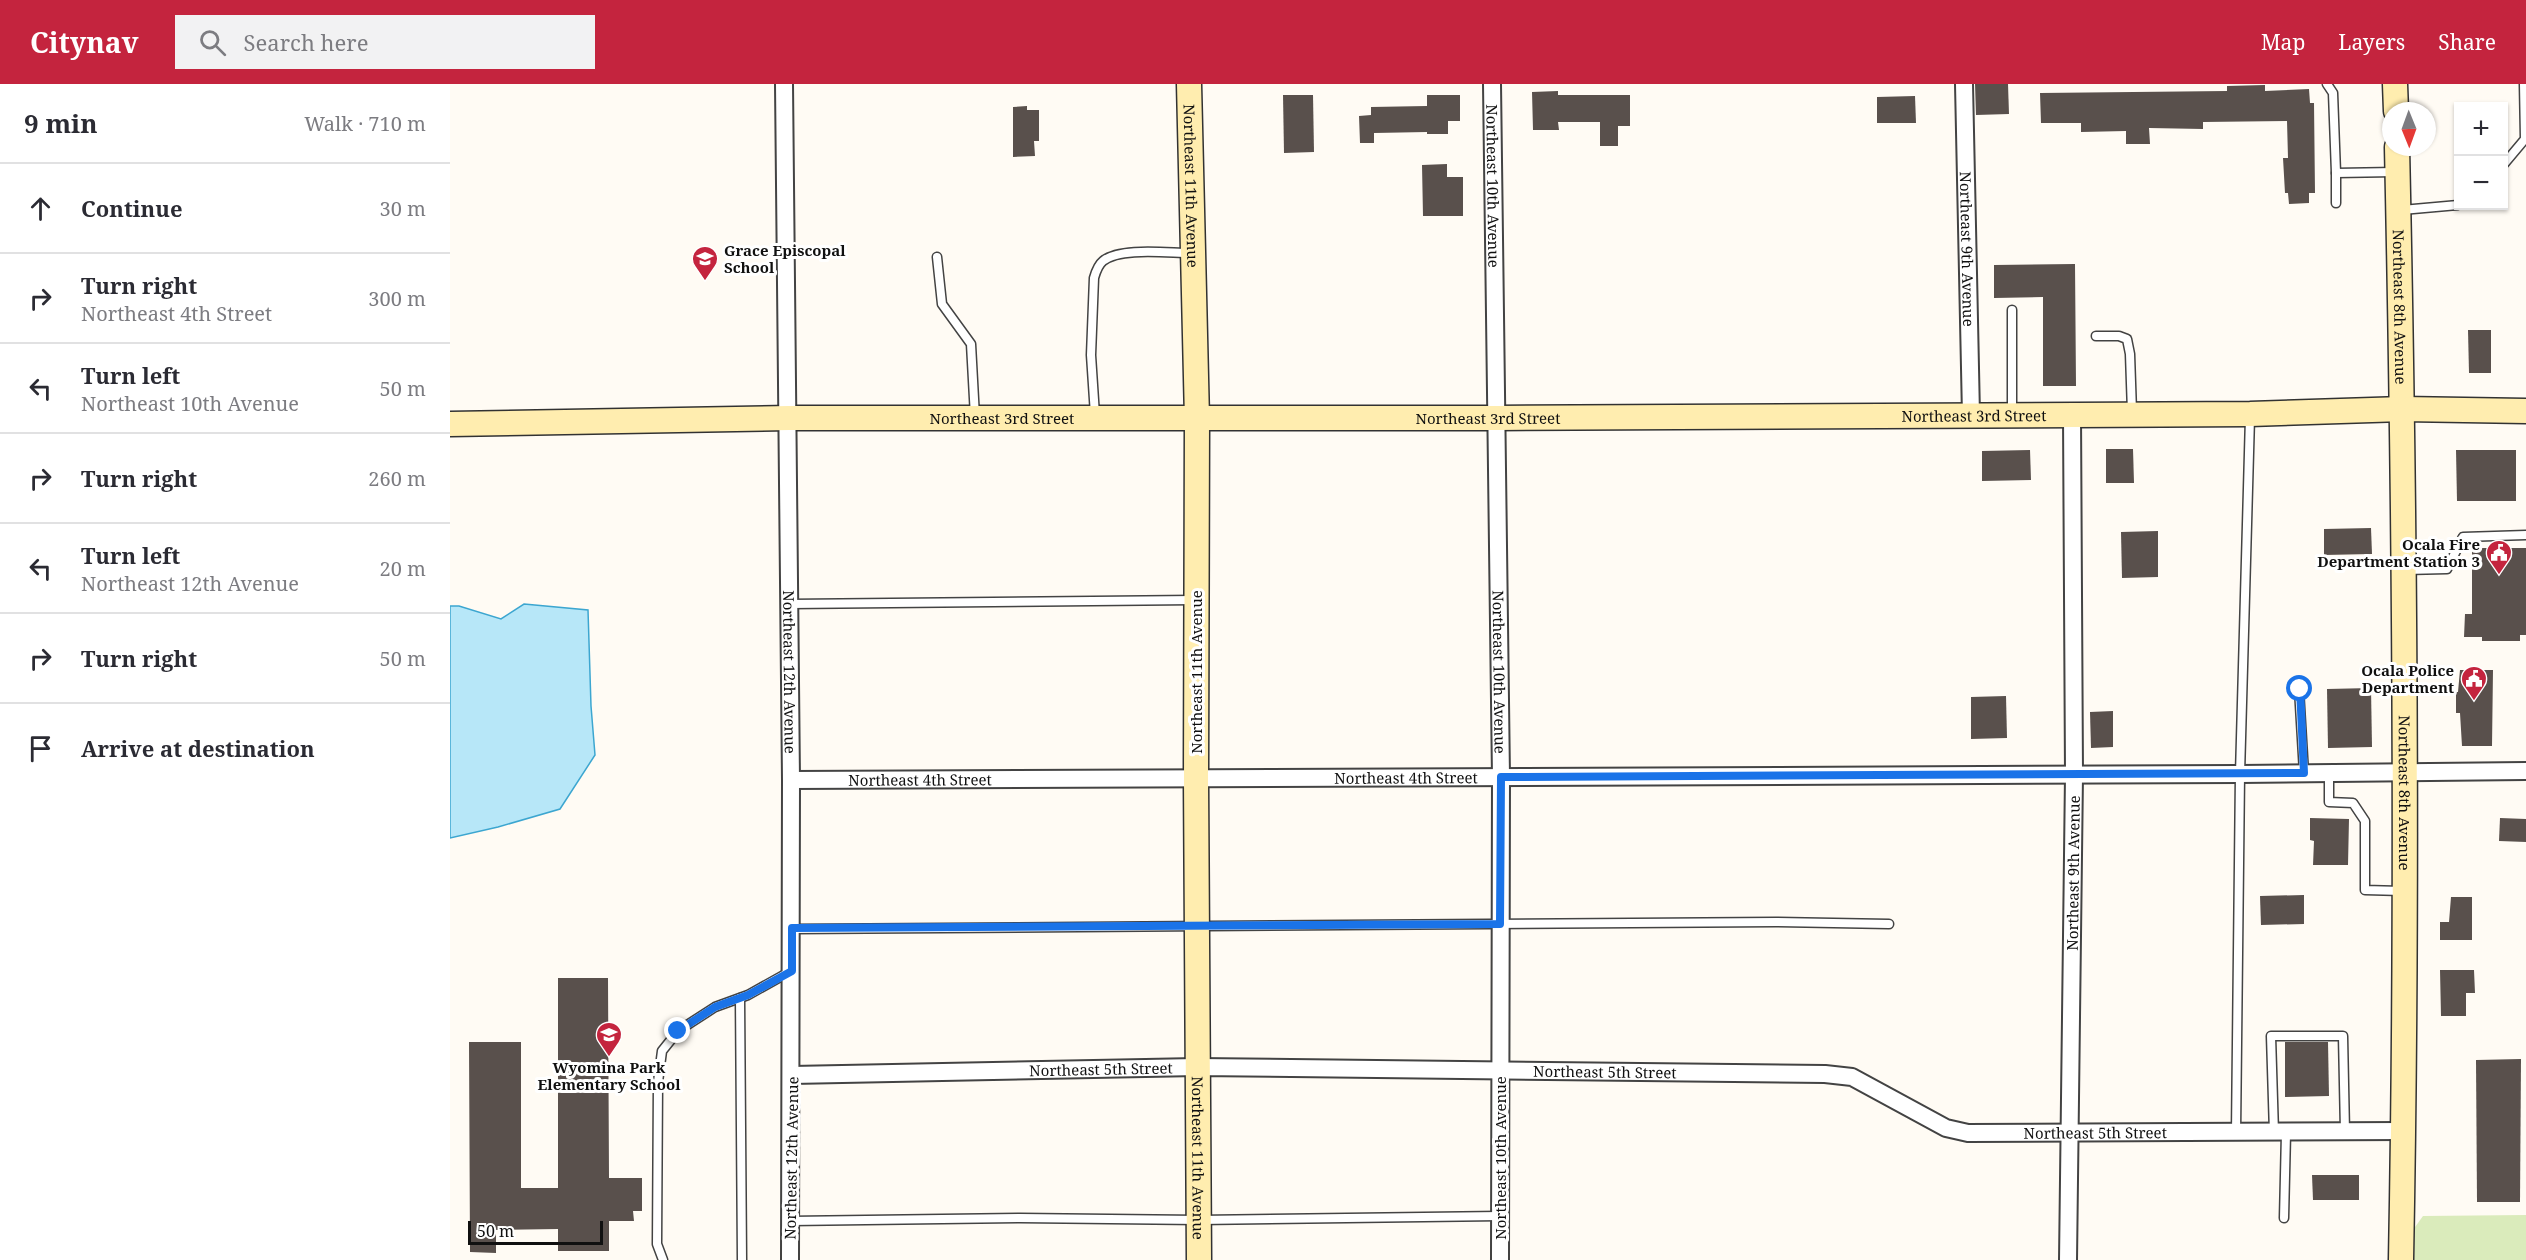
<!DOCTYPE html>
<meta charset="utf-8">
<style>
:root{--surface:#fff;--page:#f2f2f3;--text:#2b2b33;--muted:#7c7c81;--line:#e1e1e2;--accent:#c4243e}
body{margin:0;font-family:"Noto Serif",serif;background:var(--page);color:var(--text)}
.controls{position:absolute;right:18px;top:18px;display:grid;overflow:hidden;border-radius:0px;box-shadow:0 2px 4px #0004}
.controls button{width:54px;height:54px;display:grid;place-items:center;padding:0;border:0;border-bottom:2px solid var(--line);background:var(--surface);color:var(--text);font:30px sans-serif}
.compass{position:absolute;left:1932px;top:18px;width:54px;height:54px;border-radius:50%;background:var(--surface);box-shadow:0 2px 4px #0004;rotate:179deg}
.scale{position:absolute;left:18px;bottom:15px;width:135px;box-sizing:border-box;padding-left:6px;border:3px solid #101010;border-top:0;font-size:16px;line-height:21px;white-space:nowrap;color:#101010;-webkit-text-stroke:4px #fff;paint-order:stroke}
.stop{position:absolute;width:18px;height:18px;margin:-14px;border:4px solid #1a73e8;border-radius:50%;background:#fff}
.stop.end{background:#1a73e8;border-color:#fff;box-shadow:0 2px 6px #0008}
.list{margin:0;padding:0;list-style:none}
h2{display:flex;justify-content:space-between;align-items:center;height:78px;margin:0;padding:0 24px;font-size:26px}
h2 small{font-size:20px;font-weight:400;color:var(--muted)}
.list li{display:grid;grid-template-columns:39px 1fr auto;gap:18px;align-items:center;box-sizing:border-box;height:90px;padding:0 24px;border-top:2px solid var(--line)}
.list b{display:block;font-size:22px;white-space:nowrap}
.list p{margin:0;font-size:20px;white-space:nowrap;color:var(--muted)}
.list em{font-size:20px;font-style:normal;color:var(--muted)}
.icon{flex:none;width:33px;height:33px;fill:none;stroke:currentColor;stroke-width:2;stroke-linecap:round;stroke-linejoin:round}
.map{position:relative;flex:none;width:2076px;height:1176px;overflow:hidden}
header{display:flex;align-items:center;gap:36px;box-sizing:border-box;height:84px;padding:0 30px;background:var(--accent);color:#fff}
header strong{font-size:28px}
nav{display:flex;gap:33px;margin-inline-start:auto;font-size:21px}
.search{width:420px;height:54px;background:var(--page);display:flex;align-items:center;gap:15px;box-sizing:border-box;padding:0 21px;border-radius:0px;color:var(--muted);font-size:22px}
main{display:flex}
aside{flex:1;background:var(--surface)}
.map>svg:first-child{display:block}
</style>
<header>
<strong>Citynav</strong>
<div class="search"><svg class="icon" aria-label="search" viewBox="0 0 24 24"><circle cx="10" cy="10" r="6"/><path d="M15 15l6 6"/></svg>Search here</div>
<nav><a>Map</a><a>Layers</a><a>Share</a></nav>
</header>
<main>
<aside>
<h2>9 min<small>Walk · 710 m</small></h2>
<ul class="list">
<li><svg class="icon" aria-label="ahead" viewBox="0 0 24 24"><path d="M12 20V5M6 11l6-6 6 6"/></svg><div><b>Continue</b></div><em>30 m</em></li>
<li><svg class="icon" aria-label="right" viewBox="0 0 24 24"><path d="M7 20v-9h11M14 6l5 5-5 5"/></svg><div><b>Turn right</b><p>Northeast 4th Street</p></div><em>300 m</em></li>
<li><svg class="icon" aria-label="left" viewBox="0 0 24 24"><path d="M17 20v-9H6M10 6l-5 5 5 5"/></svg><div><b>Turn left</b><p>Northeast 10th Avenue</p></div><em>50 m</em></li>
<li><svg class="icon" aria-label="right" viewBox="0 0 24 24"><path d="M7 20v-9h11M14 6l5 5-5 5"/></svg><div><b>Turn right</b></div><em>260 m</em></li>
<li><svg class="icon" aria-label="left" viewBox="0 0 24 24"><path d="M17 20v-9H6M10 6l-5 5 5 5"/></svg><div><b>Turn left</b><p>Northeast 12th Avenue</p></div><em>20 m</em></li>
<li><svg class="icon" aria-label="right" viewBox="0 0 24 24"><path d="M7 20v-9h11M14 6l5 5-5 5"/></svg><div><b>Turn right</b></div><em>50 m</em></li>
<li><svg class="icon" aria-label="arrive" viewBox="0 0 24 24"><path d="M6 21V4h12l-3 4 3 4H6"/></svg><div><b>Arrive at destination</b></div></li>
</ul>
</aside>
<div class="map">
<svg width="2076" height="1176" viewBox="0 0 2076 1176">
<rect width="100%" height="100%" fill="#fffbf4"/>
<polygon fill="#daebbb" points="2076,1131 2076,1176 1960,1176 1960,1150 1973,1132"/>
<polygon fill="#b7e7f8" stroke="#3ca6d0" stroke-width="1.5" points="74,520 138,526 141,622 145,671 110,725 48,743 0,754 0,522 9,522 51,535"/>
<g fill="#59504c">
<polygon points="1525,0 1558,0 1559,30 1526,31"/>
<polygon points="1815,1 1815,7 1859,5 1860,19 1864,19 1865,109 1859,109 1859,119 1839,120 1838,109 1835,109 1833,74 1838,74 1837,37 1753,38 1753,45 1699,44 1700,60 1676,60 1676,47 1631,48 1631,39 1591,39 1590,9 1777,7 1777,2"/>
<polygon points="1108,7 1108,11 1180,11 1180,42 1168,42 1168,62 1150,62 1150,38 1108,38 1109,46 1083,46 1082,8"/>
<polygon points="833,11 863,11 864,68 834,69"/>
<polygon points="977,11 1010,11 1010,37 998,37 998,50 977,50 977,48 924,49 924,59 910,59 909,32 921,31 921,23 977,22"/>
<polygon points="1465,12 1466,39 1427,39 1427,13"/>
<polygon points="577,22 577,26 589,26 589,57 584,57 585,72 563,73 563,23"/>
<polygon points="997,80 997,93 1013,93 1013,132 973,132 972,81"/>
<polygon points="1625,180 1626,302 1593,302 1593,213 1544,214 1544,181"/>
<polygon points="2018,246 2041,246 2041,289 2019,289"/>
<polygon points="1656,365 1683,365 1684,399 1656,399"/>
<polygon points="1580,366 1581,396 1532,397 1532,367"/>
<polygon points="2006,366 2066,366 2066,417 2007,417"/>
<polygon points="1921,444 1922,470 1874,471 1874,445"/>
<polygon points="1708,447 1708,493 1672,494 1671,448"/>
<polygon points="2022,464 2076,464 2076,551 2070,551 2070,557 2032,557 2032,553 2014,553 2015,530 2022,530"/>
<polygon points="2010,586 2043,586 2042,662 2012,662 2010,629 2006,629 2006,608 2008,608"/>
<polygon points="1921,604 1922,663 1878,664 1877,605"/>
<polygon points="1556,612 1557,654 1521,655 1521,613"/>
<polygon points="1663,627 1663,663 1641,664 1640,628"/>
<polygon points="1860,734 1899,735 1898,781 1863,781 1864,757 1860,756"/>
<polygon points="2050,734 2076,735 2076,758 2049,757"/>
<polygon points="1854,811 1854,840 1811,841 1810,812"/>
<polygon points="2001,813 2022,813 2022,856 1990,856 1990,838 1999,838"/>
<polygon points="1990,886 2024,886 2025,909 2016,909 2016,932 1991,932"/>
<polygon points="108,894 158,894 159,1094 192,1094 192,1127 183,1127 184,1137 159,1137 159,1167 108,1167 108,1145 46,1146 46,1169 20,1168 19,958 71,958 71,1104 108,1104"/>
<polygon points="1835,958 1878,958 1879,1012 1835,1013"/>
<polygon points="2071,975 2070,1118 2027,1118 2026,976"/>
<polygon points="1862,1091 1909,1091 1909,1116 1863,1116"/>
</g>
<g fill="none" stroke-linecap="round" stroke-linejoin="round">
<defs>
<g id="lane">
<polyline points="1877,0 1883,9 1886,89 1945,88"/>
<polyline points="2054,80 2075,55 2074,0"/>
<polyline points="1886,89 1886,119"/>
<polyline points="1952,126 2008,121"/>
<polyline points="487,173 492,220 521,260 525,333"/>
<polyline points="1562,226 1562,328"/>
<polyline points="1646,252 1669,252 1677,255 1680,270 1682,328"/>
<path d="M645,331L641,271L644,194C646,187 648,181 653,177C670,163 718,169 740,169"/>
<polyline points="1955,486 1997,485 2013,453 2076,451"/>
<polyline points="340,520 745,516"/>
<polyline points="1849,605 1854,689"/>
<polyline points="1879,689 1879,718 1903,719 1915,737 1915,806 1952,807"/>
<polyline points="342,845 1326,838 1439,840"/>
<polyline points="290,914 292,1176"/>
<polyline points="1786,1049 1790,690 1800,333"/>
<polyline points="1824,1049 1821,952 1893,952 1895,1048"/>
<polyline points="1834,1134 1836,1049"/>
<polyline points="340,1137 570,1134 749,1136 1050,1132"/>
<polyline points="213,1176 207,1160 208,998 212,967 228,947 265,923 298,911 341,887"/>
</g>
<g id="street">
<path id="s1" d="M334,0L341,696L340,1176"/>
<path id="s2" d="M1042,0L1051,693L1050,1176"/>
<path id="s3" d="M1514,0L1521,331"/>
<path id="s4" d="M341,696L1790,690L2076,687"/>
<path id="s5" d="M342,991L747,983L1375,990L1402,993L1496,1044L1518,1049L1953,1047"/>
<path id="s6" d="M1618,1176L1624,691L1622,331"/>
</g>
<g id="secondary">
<path id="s7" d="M739,0L747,335L746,696L749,1176"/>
<polyline points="1945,0 1946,27"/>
<path id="s8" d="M1947,63C1955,434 1958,805 1951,1176"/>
<path id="s9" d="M0,340L339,334H1047L1800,330L1953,325L2076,327"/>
</g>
</defs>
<use href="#lane" stroke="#434343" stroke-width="11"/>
<use href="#street" stroke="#434343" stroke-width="20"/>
<use href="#secondary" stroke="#323232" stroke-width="27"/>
<use href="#lane" stroke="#fff" stroke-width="8"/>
<use href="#street" stroke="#fff" stroke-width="16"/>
<use href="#secondary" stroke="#ffedaf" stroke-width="24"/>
</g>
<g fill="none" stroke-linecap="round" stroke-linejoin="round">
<polyline stroke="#1a73e8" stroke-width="8" points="228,947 265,923 298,911 342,887 342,844 1050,840 1051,693 1854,689 1850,605"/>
</g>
<defs>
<symbol id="school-pin" viewBox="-11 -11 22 30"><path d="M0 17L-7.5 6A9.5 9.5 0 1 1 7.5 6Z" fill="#c4243e" stroke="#fff"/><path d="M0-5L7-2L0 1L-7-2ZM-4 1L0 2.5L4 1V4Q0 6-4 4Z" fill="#fff"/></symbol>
<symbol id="civic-pin" viewBox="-11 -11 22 30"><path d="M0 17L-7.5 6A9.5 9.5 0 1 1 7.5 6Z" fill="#c4243e" stroke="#fff"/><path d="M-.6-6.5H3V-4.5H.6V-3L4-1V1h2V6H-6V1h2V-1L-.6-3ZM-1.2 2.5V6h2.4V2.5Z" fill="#fff"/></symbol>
</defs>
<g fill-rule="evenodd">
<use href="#school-pin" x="240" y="160" width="30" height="40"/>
<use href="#civic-pin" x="2034" y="454" width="30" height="40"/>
<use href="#civic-pin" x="2009" y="580" width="30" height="40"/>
<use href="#school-pin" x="144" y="936" width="30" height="40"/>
</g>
<g text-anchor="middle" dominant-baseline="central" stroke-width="6" stroke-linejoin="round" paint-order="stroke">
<g font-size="15" fill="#101010" stroke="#fff">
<text stroke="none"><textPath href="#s7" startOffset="102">Northeast 11th Avenue</textPath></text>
<text stroke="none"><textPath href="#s2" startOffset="102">Northeast 10th Avenue</textPath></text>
<text stroke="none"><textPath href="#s3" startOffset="165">Northeast 9th Avenue</textPath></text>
<text stroke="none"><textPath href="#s8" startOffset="160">Northeast 8th Avenue</textPath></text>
<text stroke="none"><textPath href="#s9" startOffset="1524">Northeast 3rd Street</textPath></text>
<text stroke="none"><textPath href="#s9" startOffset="1038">Northeast 3rd Street</textPath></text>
<text stroke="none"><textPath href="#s9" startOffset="552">Northeast 3rd Street</textPath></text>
<text stroke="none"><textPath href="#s1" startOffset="588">Northeast 12th Avenue</textPath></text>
<text transform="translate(746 588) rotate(-90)">Northeast 11th Avenue</text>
<text stroke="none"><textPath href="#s2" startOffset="588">Northeast 10th Avenue</textPath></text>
<text stroke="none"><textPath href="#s4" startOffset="615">Northeast 4th Street</textPath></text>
<text stroke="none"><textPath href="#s4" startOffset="129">Northeast 4th Street</textPath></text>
<text stroke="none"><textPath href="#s8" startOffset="646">Northeast 8th Avenue</textPath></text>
<text stroke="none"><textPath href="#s6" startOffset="387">Northeast 9th Avenue</textPath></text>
<text stroke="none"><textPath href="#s5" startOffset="309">Northeast 5th Street</textPath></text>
<text stroke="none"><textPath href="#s5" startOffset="813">Northeast 5th Street</textPath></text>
<text stroke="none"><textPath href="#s5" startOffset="1317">Northeast 5th Street</textPath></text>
<text transform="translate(341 1074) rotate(-89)">Northeast 12th Avenue</text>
<text stroke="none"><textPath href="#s7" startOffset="1074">Northeast 11th Avenue</textPath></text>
<text transform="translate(1050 1074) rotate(-90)">Northeast 10th Avenue</text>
</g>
<g font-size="15" font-weight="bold" fill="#101010" stroke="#fff" text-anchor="end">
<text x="274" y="166" text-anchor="start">Grace Episcopal<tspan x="274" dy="17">School</tspan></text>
<text x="2030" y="460">Ocala Fire<tspan x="2030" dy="17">Department Station 3</tspan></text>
<text x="2004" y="586">Ocala Police<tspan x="2004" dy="17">Department</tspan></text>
<text x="159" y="983" text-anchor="middle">Wyomina Park<tspan x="159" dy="17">Elementary School</tspan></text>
</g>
</g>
</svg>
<div class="controls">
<button>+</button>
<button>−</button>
</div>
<svg class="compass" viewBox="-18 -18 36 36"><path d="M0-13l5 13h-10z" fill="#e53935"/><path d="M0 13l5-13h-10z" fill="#7c7c81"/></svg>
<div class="scale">50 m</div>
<div class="stop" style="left:1850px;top:605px"></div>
<div class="stop end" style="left:228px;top:947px"></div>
</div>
</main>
